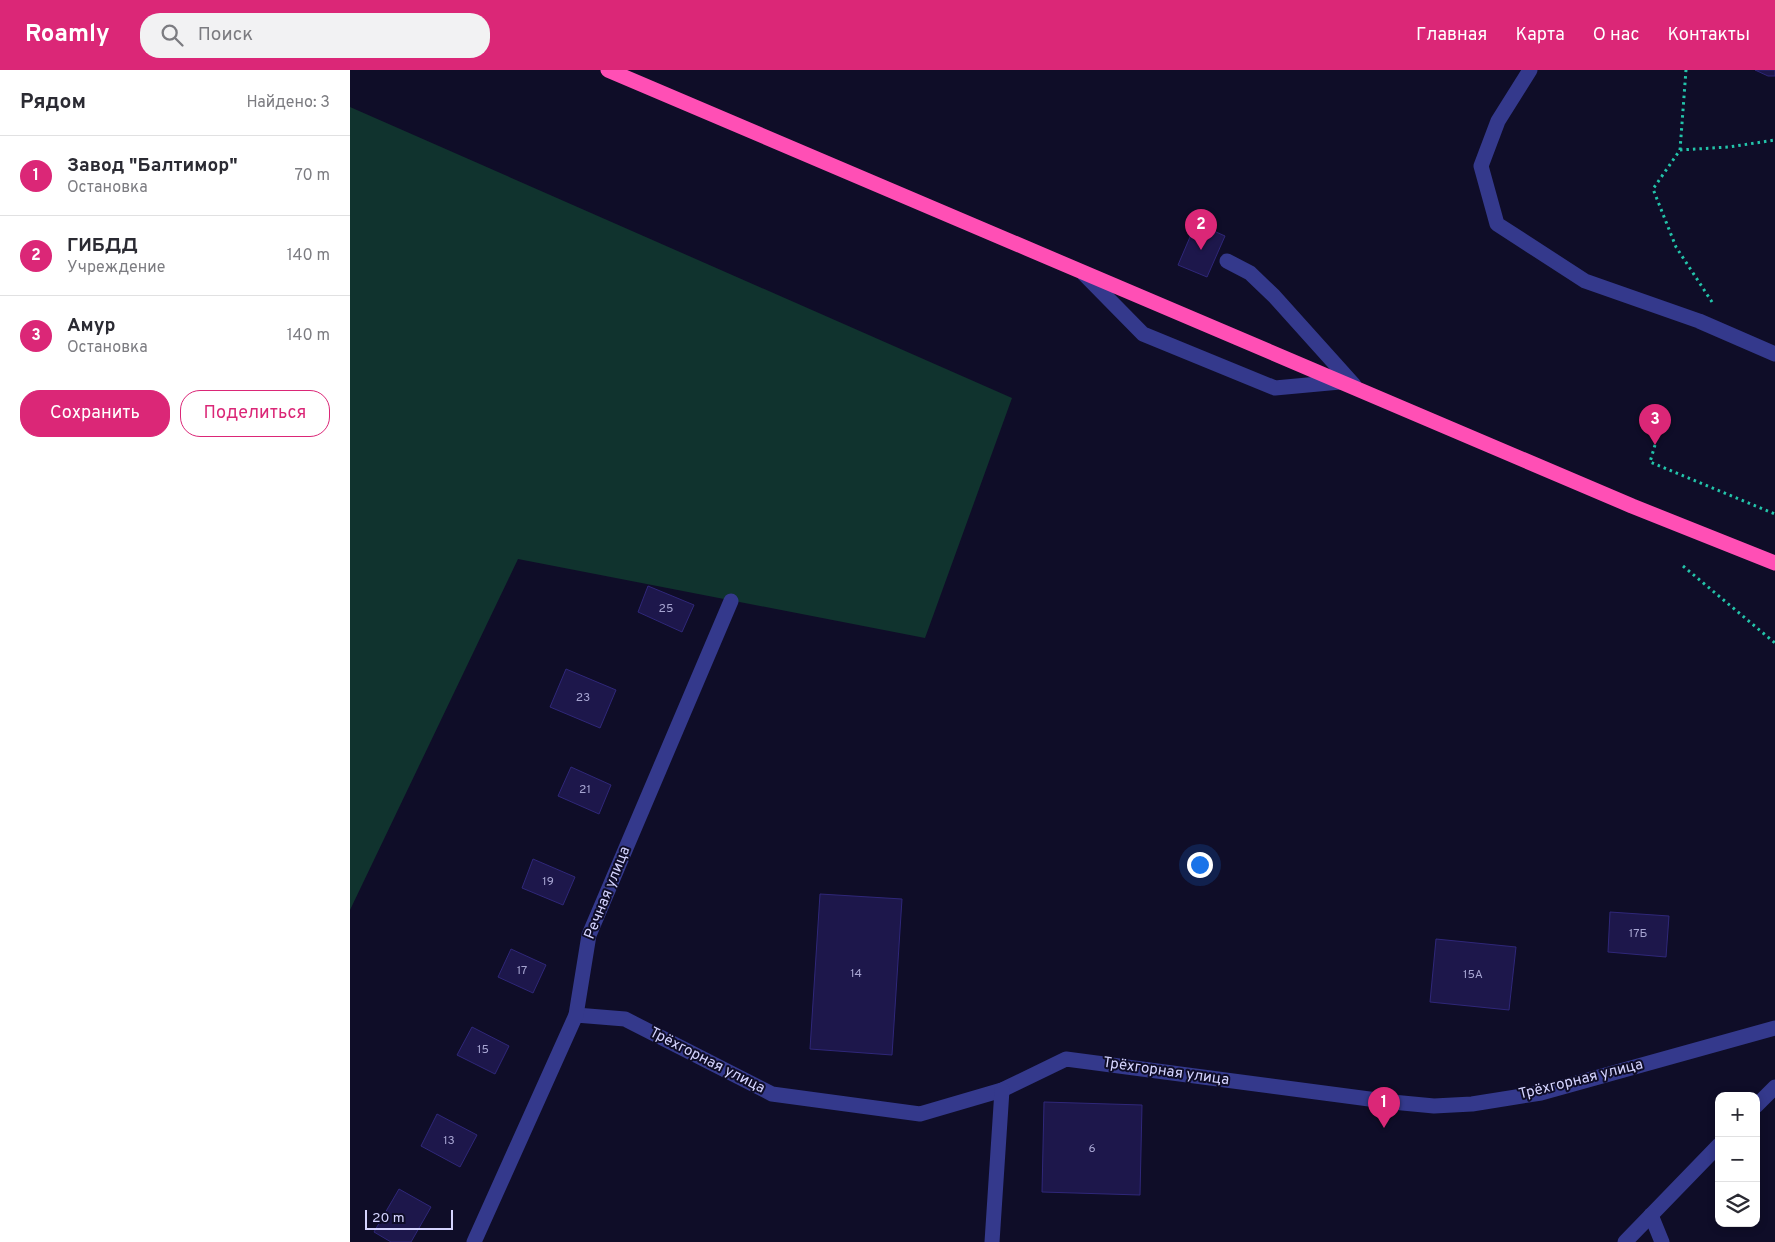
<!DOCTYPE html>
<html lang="ru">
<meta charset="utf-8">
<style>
:root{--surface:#fff;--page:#f2f2f3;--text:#2b2b33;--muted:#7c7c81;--line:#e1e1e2;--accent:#db2777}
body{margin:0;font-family:Overpass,sans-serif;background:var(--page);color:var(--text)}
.controls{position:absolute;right:15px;bottom:15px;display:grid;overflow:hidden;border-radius:10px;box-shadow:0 2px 8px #0003}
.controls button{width:45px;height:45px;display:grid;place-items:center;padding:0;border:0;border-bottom:1px solid var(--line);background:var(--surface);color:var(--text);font:25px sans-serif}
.scale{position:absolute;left:15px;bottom:12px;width:88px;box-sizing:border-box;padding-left:5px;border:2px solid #d5d4ff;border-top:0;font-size:14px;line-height:18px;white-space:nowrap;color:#d5d4ff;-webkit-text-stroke:4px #0f0d28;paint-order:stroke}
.you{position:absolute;left:849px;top:794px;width:18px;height:18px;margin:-12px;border:4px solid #fff;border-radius:50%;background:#1a73e8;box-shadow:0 0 0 8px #1a73e833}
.badge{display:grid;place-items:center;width:32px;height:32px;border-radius:50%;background:var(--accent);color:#fff;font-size:16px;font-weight:700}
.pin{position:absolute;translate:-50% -41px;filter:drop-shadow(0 1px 2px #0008)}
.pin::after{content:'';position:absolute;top:26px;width:18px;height:15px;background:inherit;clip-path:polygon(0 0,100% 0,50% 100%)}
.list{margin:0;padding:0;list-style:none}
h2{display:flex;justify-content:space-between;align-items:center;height:65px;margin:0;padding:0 20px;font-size:21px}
h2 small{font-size:16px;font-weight:400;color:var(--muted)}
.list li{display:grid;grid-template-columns:32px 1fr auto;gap:15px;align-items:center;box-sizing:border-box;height:80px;padding:0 20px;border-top:1px solid var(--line)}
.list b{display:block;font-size:19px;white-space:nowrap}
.list p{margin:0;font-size:16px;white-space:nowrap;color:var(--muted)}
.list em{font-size:16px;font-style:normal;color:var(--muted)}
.actions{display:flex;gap:10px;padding:15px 20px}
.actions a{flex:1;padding:11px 0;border:1px solid var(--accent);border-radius:20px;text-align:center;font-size:18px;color:var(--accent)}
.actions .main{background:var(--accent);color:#fff}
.icon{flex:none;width:28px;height:28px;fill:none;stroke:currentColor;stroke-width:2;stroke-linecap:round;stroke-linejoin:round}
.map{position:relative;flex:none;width:1425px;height:1172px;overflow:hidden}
header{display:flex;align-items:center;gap:30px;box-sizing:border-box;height:70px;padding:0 25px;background:var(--accent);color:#fff}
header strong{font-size:24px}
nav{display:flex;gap:28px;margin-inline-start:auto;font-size:18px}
.search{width:350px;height:45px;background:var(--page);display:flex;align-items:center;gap:12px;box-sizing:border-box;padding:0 18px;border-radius:20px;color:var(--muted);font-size:19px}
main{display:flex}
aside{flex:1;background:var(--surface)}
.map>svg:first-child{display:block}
</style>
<header>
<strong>Roamly</strong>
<div class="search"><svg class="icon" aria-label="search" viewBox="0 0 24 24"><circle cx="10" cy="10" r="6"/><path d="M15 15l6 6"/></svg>Поиск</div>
<nav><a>Главная</a><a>Карта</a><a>О нас</a><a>Контакты</a></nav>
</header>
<main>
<aside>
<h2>Рядом<small>Найдено: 3</small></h2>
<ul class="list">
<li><span class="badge">1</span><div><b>Завод &quot;Балтимор&quot;</b><p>Остановка</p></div><em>70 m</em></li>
<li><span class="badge">2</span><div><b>ГИБДД</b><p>Учреждение</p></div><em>140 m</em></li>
<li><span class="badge">3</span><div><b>Амур</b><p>Остановка</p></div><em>140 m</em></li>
</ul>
<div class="actions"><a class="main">Сохранить</a><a>Поделиться</a></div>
</aside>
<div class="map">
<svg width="1425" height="1172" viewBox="0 0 1425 1172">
<rect width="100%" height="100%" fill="#0f0d28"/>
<polygon fill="#10332e" points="0,37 662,328 575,568 168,489 0,840"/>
<g fill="#1d174b" stroke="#2f2779">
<polygon points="1405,0 1425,0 1425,6 1418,6"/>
<polygon points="846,153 875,166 857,207 828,195"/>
<polygon points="298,516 344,535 332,562 288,542"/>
<polygon points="216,599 266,620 250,658 200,637"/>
<polygon points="221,697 261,715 249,744 208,726"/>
<polygon points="183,789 225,807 213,835 172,818"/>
<polygon points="470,824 552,829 542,985 460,979"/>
<polygon points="1260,842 1319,846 1316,887 1258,882"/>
<polygon points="1086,869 1166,877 1159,940 1080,932"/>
<polygon points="161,879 196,895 183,923 148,907"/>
<polygon points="122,957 159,976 145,1004 107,985"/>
<polygon points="694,1032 792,1035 790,1125 692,1122"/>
<polygon points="87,1044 127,1065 110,1097 71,1076"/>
<polygon points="49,1119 81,1137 61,1172 41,1172 24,1162"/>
</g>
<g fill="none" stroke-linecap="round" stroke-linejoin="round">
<g stroke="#23c4aa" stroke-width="3" stroke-dasharray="2.5 4" stroke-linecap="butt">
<polyline points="1330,80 1336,0"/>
<polyline points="1362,232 1326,177 1303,119 1330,80 1379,77 1425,70"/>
<polyline points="1305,375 1300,392 1425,444"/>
<polyline points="1333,496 1425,573"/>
</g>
<g stroke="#34398c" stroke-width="15">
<polyline points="1180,0 1148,51 1131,96 1147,154 1235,211 1349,251 1425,284"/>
<polyline points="877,191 900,203 924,226 1004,315"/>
<polyline points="734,204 793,264 925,318 990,312"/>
<polyline points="226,945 275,949 422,1024 570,1044 652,1020 716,989 1042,1032 1084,1036 1122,1034 1191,1023 1425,958"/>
<polyline points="1406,1036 1425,1017"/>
<polyline points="1301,1145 1312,1172"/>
<polyline points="124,1172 226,945 239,865 381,531"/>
<polyline points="642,1172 652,1020"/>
<polyline points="1275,1172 1369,1075"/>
</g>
<polyline stroke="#ff4fb5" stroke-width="15" points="258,0 1282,436 1425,493"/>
</g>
<g text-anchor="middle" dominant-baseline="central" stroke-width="4" stroke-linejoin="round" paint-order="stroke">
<g font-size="12" fill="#a7a5d2">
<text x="316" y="539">25</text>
<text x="233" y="628">23</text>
<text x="235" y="720">21</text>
<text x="198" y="812">19</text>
<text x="1288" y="864">17Б</text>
<text x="172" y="901">17</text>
<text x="506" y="904">14</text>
<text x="1123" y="905">15А</text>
<text x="133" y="980">15</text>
<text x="99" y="1071">13</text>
<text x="742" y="1079">6</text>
</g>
<g font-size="15" fill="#d5d4ff" stroke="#0f0d28">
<text transform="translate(258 823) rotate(-68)">Речная улица</text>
<text transform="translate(357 991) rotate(27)">Трёхгорная улица</text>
<text transform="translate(816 1002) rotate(8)">Трёхгорная улица</text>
<text transform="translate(1231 1010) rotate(-14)">Трёхгорная улица</text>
</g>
</g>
</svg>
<div class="controls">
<button>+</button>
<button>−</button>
<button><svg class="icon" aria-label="layers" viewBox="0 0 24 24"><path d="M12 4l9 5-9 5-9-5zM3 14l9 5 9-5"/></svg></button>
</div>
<div class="scale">20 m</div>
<div class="you"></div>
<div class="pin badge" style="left:1034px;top:1058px">1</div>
<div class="pin badge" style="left:851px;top:180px">2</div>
<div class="pin badge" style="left:1305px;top:375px">3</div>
</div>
</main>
